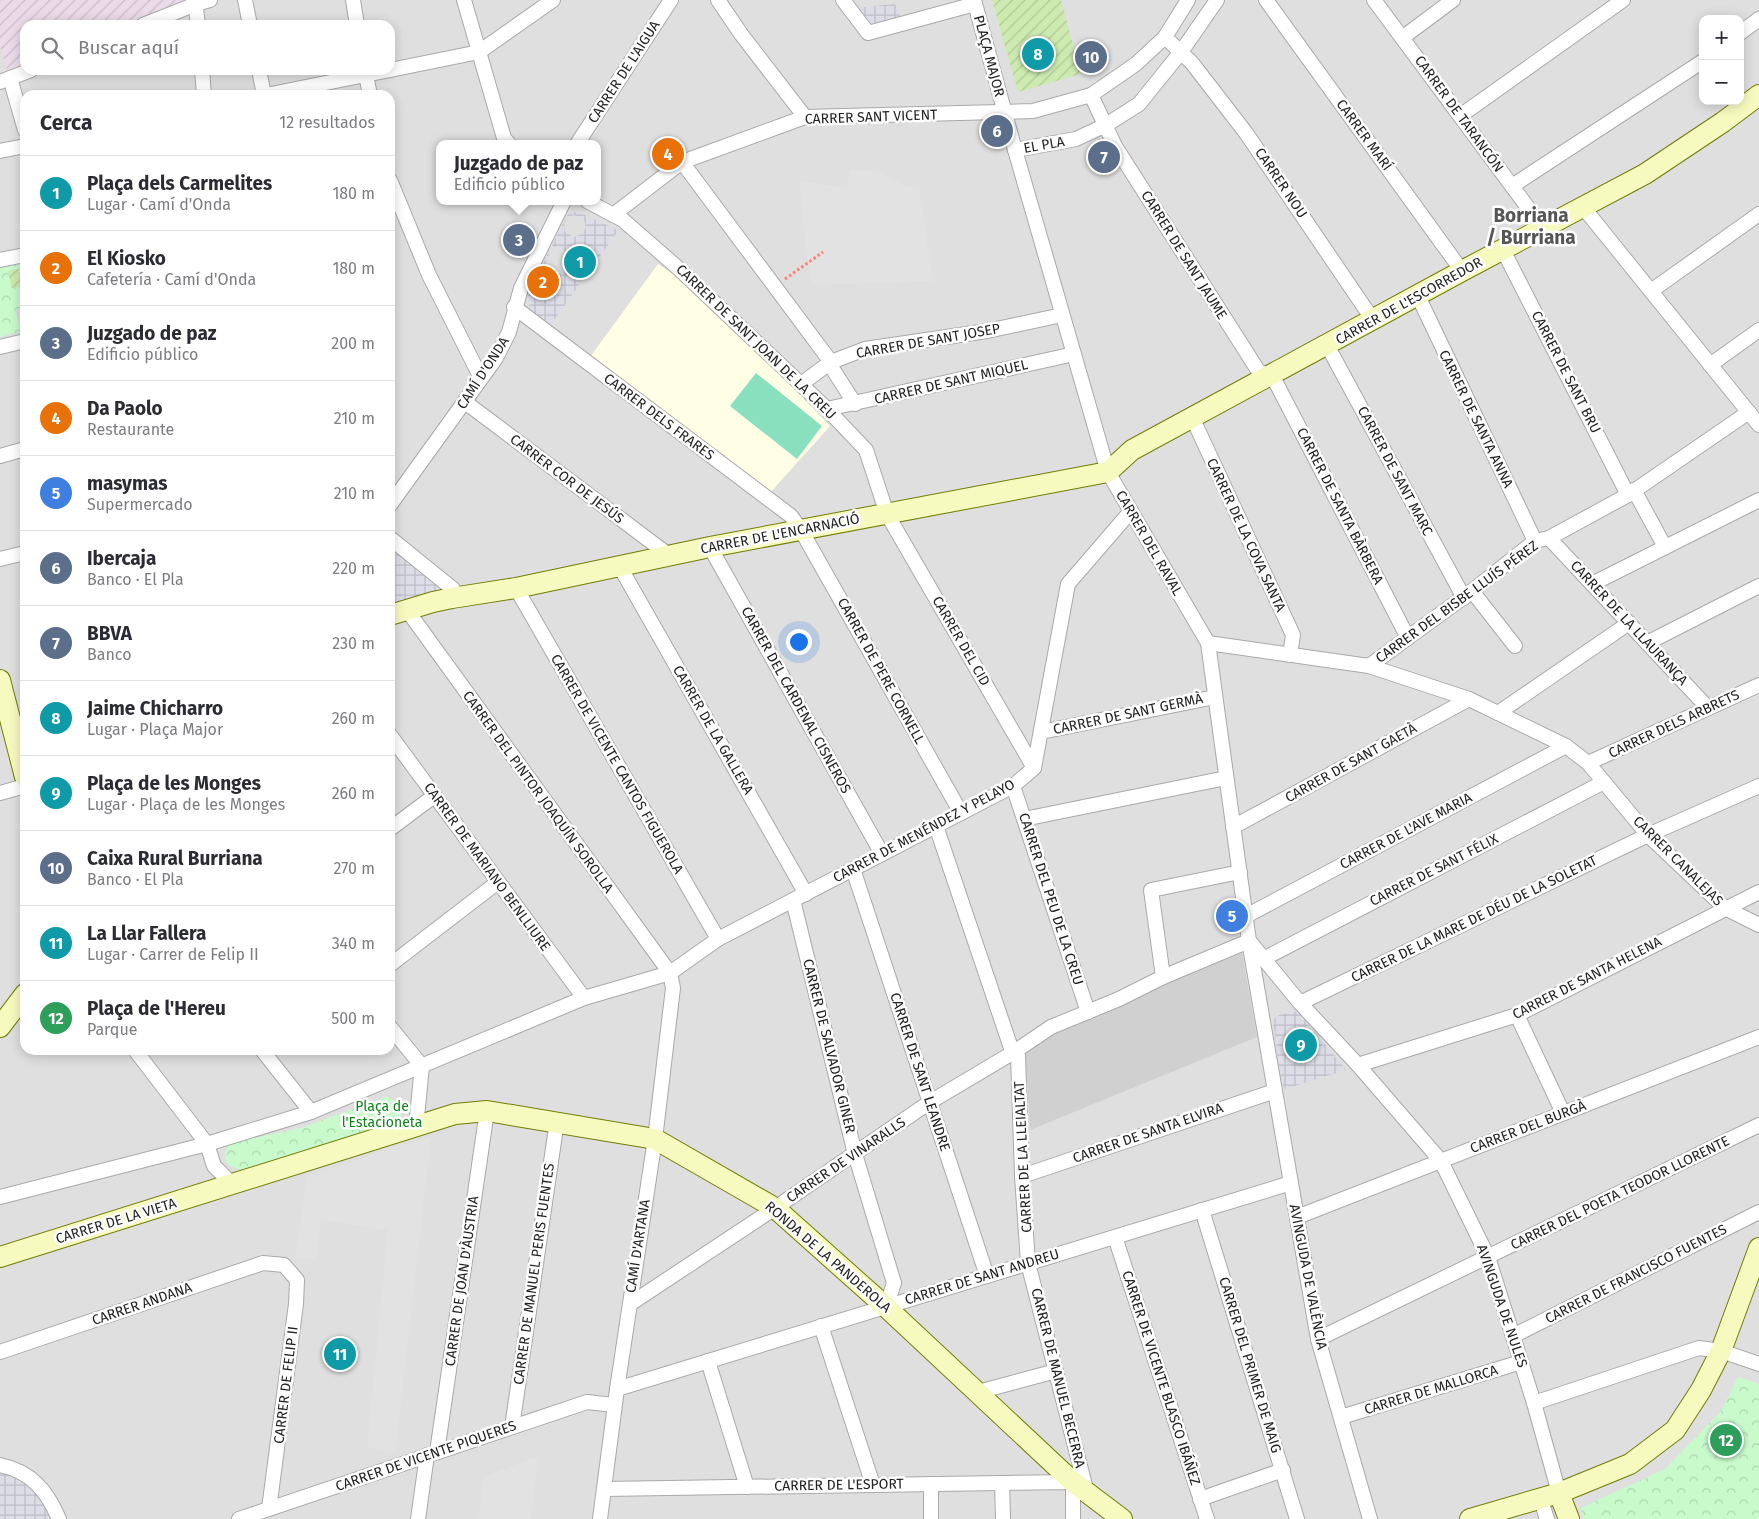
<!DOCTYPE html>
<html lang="es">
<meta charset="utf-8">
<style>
:root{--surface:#fff;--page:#f7f7f7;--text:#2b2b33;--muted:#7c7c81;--line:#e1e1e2;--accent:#d40000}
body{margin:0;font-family:"Fira Sans",sans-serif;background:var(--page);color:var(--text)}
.controls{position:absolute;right:15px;top:15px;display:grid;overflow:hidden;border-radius:10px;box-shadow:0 2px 12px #0003}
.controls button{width:45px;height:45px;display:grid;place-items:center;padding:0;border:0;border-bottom:1px solid var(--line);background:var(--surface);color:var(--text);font:25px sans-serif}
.you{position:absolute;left:798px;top:641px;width:18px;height:18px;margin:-12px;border:4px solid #fff;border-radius:50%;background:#1a73e8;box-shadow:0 0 0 8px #1a73e833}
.badge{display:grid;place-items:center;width:32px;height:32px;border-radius:50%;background:var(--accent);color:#fff;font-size:16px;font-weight:700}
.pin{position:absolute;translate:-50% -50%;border:2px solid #fff;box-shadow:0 1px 5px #0006}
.popup{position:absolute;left:436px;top:140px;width:165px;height:65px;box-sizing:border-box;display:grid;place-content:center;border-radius:10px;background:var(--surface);filter:drop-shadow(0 1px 4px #0005);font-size:16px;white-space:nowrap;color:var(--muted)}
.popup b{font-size:19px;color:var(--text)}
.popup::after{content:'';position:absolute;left:50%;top:100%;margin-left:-10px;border:10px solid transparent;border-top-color:var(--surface)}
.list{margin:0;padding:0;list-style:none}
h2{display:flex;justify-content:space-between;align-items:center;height:65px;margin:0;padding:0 20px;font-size:21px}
h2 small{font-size:16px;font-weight:400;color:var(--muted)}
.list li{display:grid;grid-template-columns:32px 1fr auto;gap:15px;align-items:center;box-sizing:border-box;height:75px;padding:0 20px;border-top:1px solid var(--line)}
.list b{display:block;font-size:19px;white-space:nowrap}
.list p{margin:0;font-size:16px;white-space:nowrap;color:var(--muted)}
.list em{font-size:16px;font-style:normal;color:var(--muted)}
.icon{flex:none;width:28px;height:28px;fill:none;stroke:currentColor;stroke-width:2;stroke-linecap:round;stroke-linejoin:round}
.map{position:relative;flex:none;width:1759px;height:1519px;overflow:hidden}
.search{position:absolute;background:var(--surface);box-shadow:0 2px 12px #0003;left:20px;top:20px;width:375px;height:55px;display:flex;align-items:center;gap:12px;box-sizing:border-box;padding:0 18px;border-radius:15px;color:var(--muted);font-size:19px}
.panel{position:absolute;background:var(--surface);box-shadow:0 2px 12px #0003;left:20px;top:90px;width:375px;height:965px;border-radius:15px}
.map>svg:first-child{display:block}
</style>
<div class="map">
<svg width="1759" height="1519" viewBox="0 0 1759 1519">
<defs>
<pattern id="industrial-furrows" width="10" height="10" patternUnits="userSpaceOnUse" patternTransform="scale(1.25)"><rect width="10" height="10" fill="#ebdbe8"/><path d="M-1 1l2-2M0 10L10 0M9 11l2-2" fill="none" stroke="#c9bcc7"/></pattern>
<pattern id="park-crowns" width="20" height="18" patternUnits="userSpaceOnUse" patternTransform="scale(1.25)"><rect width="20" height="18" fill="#c8facc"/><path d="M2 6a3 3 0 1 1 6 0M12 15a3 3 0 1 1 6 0" fill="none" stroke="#acd6af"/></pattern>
<pattern id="garden-furrows" width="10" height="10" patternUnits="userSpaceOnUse" patternTransform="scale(1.25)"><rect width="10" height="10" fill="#cdebb0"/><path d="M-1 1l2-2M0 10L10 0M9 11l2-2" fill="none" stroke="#b0c997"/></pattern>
<pattern id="plaza-grid" width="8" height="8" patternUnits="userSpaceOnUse" patternTransform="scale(1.25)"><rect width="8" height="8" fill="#dddde8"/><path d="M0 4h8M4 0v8" fill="none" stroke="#bdbdc7"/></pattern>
</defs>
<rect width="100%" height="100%" fill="#f2efe9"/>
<path fill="#e0dfdf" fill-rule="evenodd" d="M0,0H1759V1519H0ZM1703,19H1740V101H1703ZM25,25H390V70H25ZM25,95H390V1050H25ZM440,144H598V201H440Z"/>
<polygon fill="url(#industrial-furrows)" points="0,0 188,0 124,25 25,25 25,63 7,70 0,45"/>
<polygon fill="#ffffe5" points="658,264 676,276 758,351 830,426 769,494 590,357"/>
<polygon fill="#d0d0d0" points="1242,953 1257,1037 1030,1130 1025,1048 1051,1029"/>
<g fill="url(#park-crowns)">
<polygon points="25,263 25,268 9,271 12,288 25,285 25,307 15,310 20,329 25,327 25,330 0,337 0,268"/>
<path d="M386,1097C399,1100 404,1109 399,1121L245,1170C227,1167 219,1161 230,1143L301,1128Z"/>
<polygon points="1738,1377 1759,1384 1759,1519 1584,1519 1580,1508 1665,1469 1721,1411"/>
</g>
<g fill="url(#garden-furrows)">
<polygon points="992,0 1061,0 1081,74 1018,92"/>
<polygon points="25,268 25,285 12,288 8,271"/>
</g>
<polygon fill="#88e0be" points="756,373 822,426 797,459 730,406"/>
<g fill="#e2e2e2">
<polygon points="850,169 881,172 904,186 912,186 912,189 919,188 933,281 813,285 807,258 799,181 847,188"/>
<polygon points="823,368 855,404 827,409 806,380"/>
<polygon points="431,1138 395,1453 367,1447 388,1230 321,1220 316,1260 295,1258 307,1177 400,1145"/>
<polygon points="538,1456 531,1519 478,1519 484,1477"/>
</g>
<g fill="url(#plaza-grid)" fill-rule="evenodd">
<polygon points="895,4 903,23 868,33 852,8"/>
<path d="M574,212L580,213L620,231L616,234L549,327L537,319L528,303V293L568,214ZM575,215L584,220L586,227L582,234L573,237L565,232L564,223L568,217ZM554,246L569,254L556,278L542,270Z"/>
<polygon points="390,529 393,537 461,590 390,605"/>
<polygon points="1298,1011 1346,1070 1285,1089 1281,1081 1273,1020 1279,1015"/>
<polygon points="0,1466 29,1475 59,1519 0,1519"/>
</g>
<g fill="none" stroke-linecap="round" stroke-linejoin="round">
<defs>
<g id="street">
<polyline points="195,0 198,25"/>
<polyline points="245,0 250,25"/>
<polyline points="353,0 357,25"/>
<polyline points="464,0 504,138 509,144"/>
<polyline points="718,0 741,34 805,117"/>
<polyline points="843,0 868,33 975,4"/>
<polyline points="974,0 1015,150 1108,472 1208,643 1249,941 1318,1339 1370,1519"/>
<polyline points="1266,0 1462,271"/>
<polyline points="1374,0 1543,228"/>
<polyline points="143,25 196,4 210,0"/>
<polyline points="1740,33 1759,19"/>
<polyline points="1165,37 1192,63 1246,133 1373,320"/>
<polyline points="1402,38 1453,0"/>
<polyline points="202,70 204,95"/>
<polyline points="259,70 264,95"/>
<polyline points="365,70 370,95"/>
<polyline points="390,70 479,52 553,0"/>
<polyline points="10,78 25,130"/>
<polyline points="0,82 31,70"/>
<polyline points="266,95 390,70"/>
<polyline points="1091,95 1115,146 1259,372 1272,375 1408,638"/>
<polyline points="1460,116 1623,0"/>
<polyline points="577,144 671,0"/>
<polyline points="1015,150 1076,139 1106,125 1139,104 1181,52 1217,0"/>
<polyline points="0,151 25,146"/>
<polyline points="682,162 831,362 832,368 855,404"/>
<polyline points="390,180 429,275 481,378"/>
<polyline points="1512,186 1703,61"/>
<polyline points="587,201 623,220 678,268 827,409 866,450 887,514 1034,768"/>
<polyline points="1583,207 1759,425"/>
<polyline points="613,215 682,162 805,117 1033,111 1091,95 1136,64 1165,37 1188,0"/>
<polyline points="1503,250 1628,495"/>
<polyline points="0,260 25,255"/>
<polyline points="1651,291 1759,214"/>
<polyline points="1418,296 1535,541"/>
<polyline points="514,307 791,516 801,530 961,813"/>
<polyline points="1327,345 1464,598"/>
<polyline points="0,347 25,341"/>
<polyline points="1710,365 1759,330"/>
<polyline points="801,384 831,362 865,349 987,331 1062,315"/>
<polyline points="465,402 670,556"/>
<polyline points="827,409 1074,354"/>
<polyline points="1192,417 1293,635 1290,655"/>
<polyline points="0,456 25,449"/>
<polyline points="1634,490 1665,547"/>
<polyline points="390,505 496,358 509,332 521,288 564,201"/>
<polyline points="390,538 453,589 452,598"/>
<polyline points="1549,538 1708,708"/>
<polyline points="710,547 882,854"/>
<polyline points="0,559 25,553"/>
<polyline points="620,567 806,894"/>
<polyline points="1592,584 1759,500"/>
<polyline points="516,588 718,939"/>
<polyline points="1472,591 1515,646"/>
<polyline points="407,610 670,973 673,988 655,1139 617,1389 600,1519"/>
<polyline points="1208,643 1369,666 1469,699 1566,746 1588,763 1648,835 1725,908 1759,925"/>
<polyline points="1647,643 1759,586"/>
<polyline points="1369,666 1472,591 1535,541 1549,538 1628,495 1749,412"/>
<polyline points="1498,713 1629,623"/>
<polyline points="1041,732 1215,697"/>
<polyline points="390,735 584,998"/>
<polyline points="1588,763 1759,685"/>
<polyline points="1013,786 1088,1012"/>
<polyline points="0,793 25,786"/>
<polyline points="1024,819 1226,778"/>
<polyline points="936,826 1011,1048 1018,1056 1022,1176 1028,1263 1087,1493"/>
<polyline points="1233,827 1469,699"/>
<polyline points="390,829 434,796"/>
<polyline points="853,869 987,1276"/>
<polyline points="793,900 855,1154 894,1283 886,1307"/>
<polyline points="1246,916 1566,746"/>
<polyline points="1250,942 1300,1003 1358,1065 1441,1161 1488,1257 1534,1403 1559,1493"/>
<polyline points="1265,958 1604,782"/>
<polyline points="390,965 498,882"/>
<polyline points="1163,977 1151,890 1240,872"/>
<polyline points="1300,1003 1648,835 1759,786"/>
<polyline points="1517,1015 1563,1113"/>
<polyline points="390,1027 422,1066"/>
<polyline points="135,1050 207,1144 214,1166 232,1184"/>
<polyline points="262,1050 311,1112"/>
<polyline points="1358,1065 1517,1015 1759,892"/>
<polyline points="416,1127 422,1066"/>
<polyline points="1022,1176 1275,1091"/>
<polyline points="0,1197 207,1144 311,1112 584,998 670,973 718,939 1013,786 1034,768 1068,584 1131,511"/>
<polyline points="1202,1210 1297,1519"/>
<polyline points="1297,1217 1759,1037"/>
<polyline points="1115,1237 1207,1519"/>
<polyline points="630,1304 775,1208 930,1102 1014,1052 1051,1027 1119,999 1163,977 1249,941"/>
<polyline points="821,1326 873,1485"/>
<polyline points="1513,1336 1759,1212"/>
<polyline points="1318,1339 1759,1125"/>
<polyline points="0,1352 263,1263 284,1265 297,1280 296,1304 269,1509"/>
<polyline points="708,1361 747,1487"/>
<polyline points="617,1389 1291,1183"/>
<polyline points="978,1392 1056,1371"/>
<polyline points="1534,1403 1699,1348 1721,1351 1759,1364"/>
<polyline points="1341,1417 1521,1362"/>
<polyline points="512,1427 557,1121"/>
<polyline points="437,1452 487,1111"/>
<path d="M0,1465C31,1471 47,1491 59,1519"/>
<polyline points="1002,1483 1003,1519"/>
<polyline points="931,1484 931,1519"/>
<polyline points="604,1489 1073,1482 1073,1519"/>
<polyline points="1540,1497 1547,1519"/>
<polyline points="1200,1499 1283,1470"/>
<polyline points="239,1519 587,1402 614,1405"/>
<polyline points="418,1519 427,1455"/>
</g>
<g id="secondary">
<polyline points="390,615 433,602 452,598 516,588 710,547 1108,472 1132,450 1462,271 1645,174 1723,122 1759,95"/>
<polyline points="0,680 25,777"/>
<polyline points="0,1027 25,994"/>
<polyline points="0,1257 455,1114 487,1111 655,1139 775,1208 886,1307 1073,1482 1122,1519"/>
<polyline points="1559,1493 1569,1519"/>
<polyline points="1470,1519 1559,1493 1630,1464 1675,1430 1701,1390 1721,1351 1759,1248"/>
</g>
</defs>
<use href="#street" stroke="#a9a9a9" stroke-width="16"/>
<use href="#secondary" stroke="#707d05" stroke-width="22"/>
<polyline stroke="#fa8072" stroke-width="3" stroke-dasharray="2.5 2.5" stroke-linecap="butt" points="785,279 823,252"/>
<use href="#street" stroke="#fff" stroke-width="14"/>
<use href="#secondary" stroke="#f7fabf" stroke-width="20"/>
</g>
<g text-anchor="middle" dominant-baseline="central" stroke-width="5" stroke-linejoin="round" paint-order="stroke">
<g font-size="14" fill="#222" stroke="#fff">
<text transform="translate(989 56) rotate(75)">PLAÇA MAJOR</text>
<text transform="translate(624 72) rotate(-57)">CARRER DE L'AIGUA</text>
<text transform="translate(1459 114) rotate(54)">CARRER DE TARANCÓN</text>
<text transform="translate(871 117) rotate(-2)">CARRER SANT VICENT</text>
<text transform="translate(1364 135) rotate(54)">CARRER MARÍ</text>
<text transform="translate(1044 145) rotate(-10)">EL PLA</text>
<text transform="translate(1281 183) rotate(56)">CARRER NOU</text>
<text transform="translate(1184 255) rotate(58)">CARRER DE SANT JAUME</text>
<text transform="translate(1409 301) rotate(-29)">CARRER DE L'ESCORREDOR</text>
<text transform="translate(928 341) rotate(-10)">CARRER DE SANT JOSEP</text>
<text transform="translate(756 342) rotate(44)">CARRER DE SANT JOAN DE LA CREU</text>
<text transform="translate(1566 372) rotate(63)">CARRER DE SANT BRU</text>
<text transform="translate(483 373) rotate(-57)">CAMÍ D'ONDA</text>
<text transform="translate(951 382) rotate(-13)">CARRER DE SANT MIQUEL</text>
<text transform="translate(659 417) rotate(37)">CARRER DELS FRARES</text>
<text transform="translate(1476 419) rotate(64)">CARRER DE SANTA ANNA</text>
<text transform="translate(1395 471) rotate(62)">CARRER DE SANT MARC</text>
<text transform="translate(567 479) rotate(37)">CARRER COR DE JESÚS</text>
<text transform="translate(1340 506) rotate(63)">CARRER DE SANTA BÀRBERA</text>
<text transform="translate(780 534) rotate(-11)">CARRER DE L'ENCARNACIÓ</text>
<text transform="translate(1246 535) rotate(65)">CARRER DE LA COVA SANTA</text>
<text transform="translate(1149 543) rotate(60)">CARRER DEL RAVAL</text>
<text transform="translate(1457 602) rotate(-36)">CARRER DEL BISBE LLUÍS PÉREZ</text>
<text transform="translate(1629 623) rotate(47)">CARRER DE LA LLAURANÇA</text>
<text transform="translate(961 641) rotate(60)">CARRER DEL CID</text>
<text transform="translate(881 671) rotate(61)">CARRER DE PERE CORNELL</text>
<text transform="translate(796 700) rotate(61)">CARRER DEL CARDENAL CISNEROS</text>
<text transform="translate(1128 714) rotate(-12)">CARRER DE SANT GERMÀ</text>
<text transform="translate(1674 724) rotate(-25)">CARRER DELS ARBRETS</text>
<text transform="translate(713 730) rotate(60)">CARRER DE LA GALLERA</text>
<text transform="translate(1351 763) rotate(-29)">CARRER DE SANT GAETÀ</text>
<text transform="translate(617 764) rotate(60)">CARRER DE VICENTE CANTOS FIGUEROLA</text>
<text transform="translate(538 792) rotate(54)">CARRER DEL PINTOR JOAQUÍN SOROLLA</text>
<text transform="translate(924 831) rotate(-28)">CARRER DE MENÉNDEZ Y PELAYO</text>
<text transform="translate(1406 831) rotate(-28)">CARRER DE L'AVE MARIA</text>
<text transform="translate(1678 861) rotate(45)">CARRER CANALEJAS</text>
<text transform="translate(487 867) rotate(54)">CARRER DE MARIANO BENLLIURE</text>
<text transform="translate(1434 870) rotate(-27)">CARRER DE SANT FÉLIX</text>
<text transform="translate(1051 899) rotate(72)">CARRER DEL PEU DE LA CREU</text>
<text transform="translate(1474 919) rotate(-26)">CARRER DE LA MARE DE DÉU DE LA SOLETAT</text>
<text transform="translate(1587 978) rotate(-27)">CARRER DE SANTA HELENA</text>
<text transform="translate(829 1046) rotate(76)">CARRER DE SALVADOR GINER</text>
<text transform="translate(920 1072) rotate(72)">CARRER DE SANT LEANDRE</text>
<text transform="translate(1528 1127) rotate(-21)">CARRER DEL BURGÀ</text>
<text transform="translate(1148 1133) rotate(-19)">CARRER DE SANTA ELVIRA</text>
<text transform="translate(1023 1157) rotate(-93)">CARRER DE LA LLEIALTAT</text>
<text transform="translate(846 1160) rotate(-34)">CARRER DE VINARALLS</text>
<text transform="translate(1620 1193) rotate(-26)">CARRER DEL POETA TEODOR LLORENTE</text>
<text transform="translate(116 1221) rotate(-17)">CARRER DE LA VIETA</text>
<text transform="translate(638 1246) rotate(-81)">CAMÍ D'ARTANA</text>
<text transform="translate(828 1257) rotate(41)">RONDA DE LA PANDEROLA</text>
<text transform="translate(534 1274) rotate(-82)">CARRER DE MANUEL PERIS FUENTES</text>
<text transform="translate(1636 1274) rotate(-27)">CARRER DE FRANCISCO FUENTES</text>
<text transform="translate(982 1277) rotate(-17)">CARRER DE SANT ANDREU</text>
<text transform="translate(1308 1277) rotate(79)">AVINGUDA DE VALÈNCIA</text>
<text transform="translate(462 1281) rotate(-82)">CARRER DE JOAN D'ÀUSTRIA</text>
<text transform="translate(142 1304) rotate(-19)">CARRER ANDANA</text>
<text transform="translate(1502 1306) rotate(71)">AVINGUDA DE NULES</text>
<text transform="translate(1250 1365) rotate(73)">CARRER DEL PRIMER DE MAIG</text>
<text transform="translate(1058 1378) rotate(76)">CARRER DE MANUEL BECERRA</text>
<text transform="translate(1161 1378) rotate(72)">CARRER DE VICENTE BLASCO IBÁÑEZ</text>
<text transform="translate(286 1385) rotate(-83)">CARRER DE FELIP II</text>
<text transform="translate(1431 1390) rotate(-17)">CARRER DE MALLORCA</text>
<text transform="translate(426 1456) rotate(-19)">CARRER DE VICENTE PIQUERES</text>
<text transform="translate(839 1485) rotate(-1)">CARRER DE L'ESPORT</text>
</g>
<g font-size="14" fill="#0c8416" stroke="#fff">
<text x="382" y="1106">Plaça de<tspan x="382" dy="16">l'Estacioneta</tspan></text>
</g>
<g font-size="19" font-weight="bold" fill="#555" stroke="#fff">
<text x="1531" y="215">Borriana<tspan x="1531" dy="22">/ Burriana</tspan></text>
</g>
</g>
</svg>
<div class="controls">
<button>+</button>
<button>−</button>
</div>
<div class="you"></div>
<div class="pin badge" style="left:580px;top:262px;background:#0f9aa8">1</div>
<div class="pin badge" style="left:543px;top:282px;background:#e8710a">2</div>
<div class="pin badge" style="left:519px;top:240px;background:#5c6f8a">3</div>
<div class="popup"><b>Juzgado de paz</b>Edificio público</div>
<div class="pin badge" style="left:668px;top:154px;background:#e8710a">4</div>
<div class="pin badge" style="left:1232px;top:916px;background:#3f7fe0">5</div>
<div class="pin badge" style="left:997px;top:131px;background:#5c6f8a">6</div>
<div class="pin badge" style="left:1104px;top:157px;background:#5c6f8a">7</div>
<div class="pin badge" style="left:1038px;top:54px;background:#0f9aa8">8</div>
<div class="pin badge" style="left:1301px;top:1045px;background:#0f9aa8">9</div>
<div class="pin badge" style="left:1091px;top:57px;background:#5c6f8a">10</div>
<div class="pin badge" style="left:340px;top:1354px;background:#0f9aa8">11</div>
<div class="pin badge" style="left:1726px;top:1440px;background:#2e9e5b">12</div>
<div class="search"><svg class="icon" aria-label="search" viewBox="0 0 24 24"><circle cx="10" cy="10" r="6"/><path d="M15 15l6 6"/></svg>Buscar aquí</div>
<section class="panel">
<h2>Cerca<small>12 resultados</small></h2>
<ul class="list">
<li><span class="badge" style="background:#0f9aa8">1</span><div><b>Plaça dels Carmelites</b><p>Lugar · Camí d'Onda</p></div><em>180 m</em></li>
<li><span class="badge" style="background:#e8710a">2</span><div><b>El Kiosko</b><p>Cafetería · Camí d'Onda</p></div><em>180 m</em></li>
<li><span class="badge" style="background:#5c6f8a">3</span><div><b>Juzgado de paz</b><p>Edificio público</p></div><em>200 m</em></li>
<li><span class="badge" style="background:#e8710a">4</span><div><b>Da Paolo</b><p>Restaurante</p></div><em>210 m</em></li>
<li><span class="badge" style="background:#3f7fe0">5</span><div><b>masymas</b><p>Supermercado</p></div><em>210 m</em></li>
<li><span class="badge" style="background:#5c6f8a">6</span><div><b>Ibercaja</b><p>Banco · El Pla</p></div><em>220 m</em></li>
<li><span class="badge" style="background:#5c6f8a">7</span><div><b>BBVA</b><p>Banco</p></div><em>230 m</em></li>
<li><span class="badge" style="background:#0f9aa8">8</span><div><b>Jaime Chicharro</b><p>Lugar · Plaça Major</p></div><em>260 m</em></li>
<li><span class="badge" style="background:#0f9aa8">9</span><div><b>Plaça de les Monges</b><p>Lugar · Plaça de les Monges</p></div><em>260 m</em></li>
<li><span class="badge" style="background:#5c6f8a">10</span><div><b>Caixa Rural Burriana</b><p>Banco · El Pla</p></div><em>270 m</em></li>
<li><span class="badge" style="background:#0f9aa8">11</span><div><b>La Llar Fallera</b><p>Lugar · Carrer de Felip II</p></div><em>340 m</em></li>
<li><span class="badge" style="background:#2e9e5b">12</span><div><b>Plaça de l'Hereu</b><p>Parque</p></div><em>500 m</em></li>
</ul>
</section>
</div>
